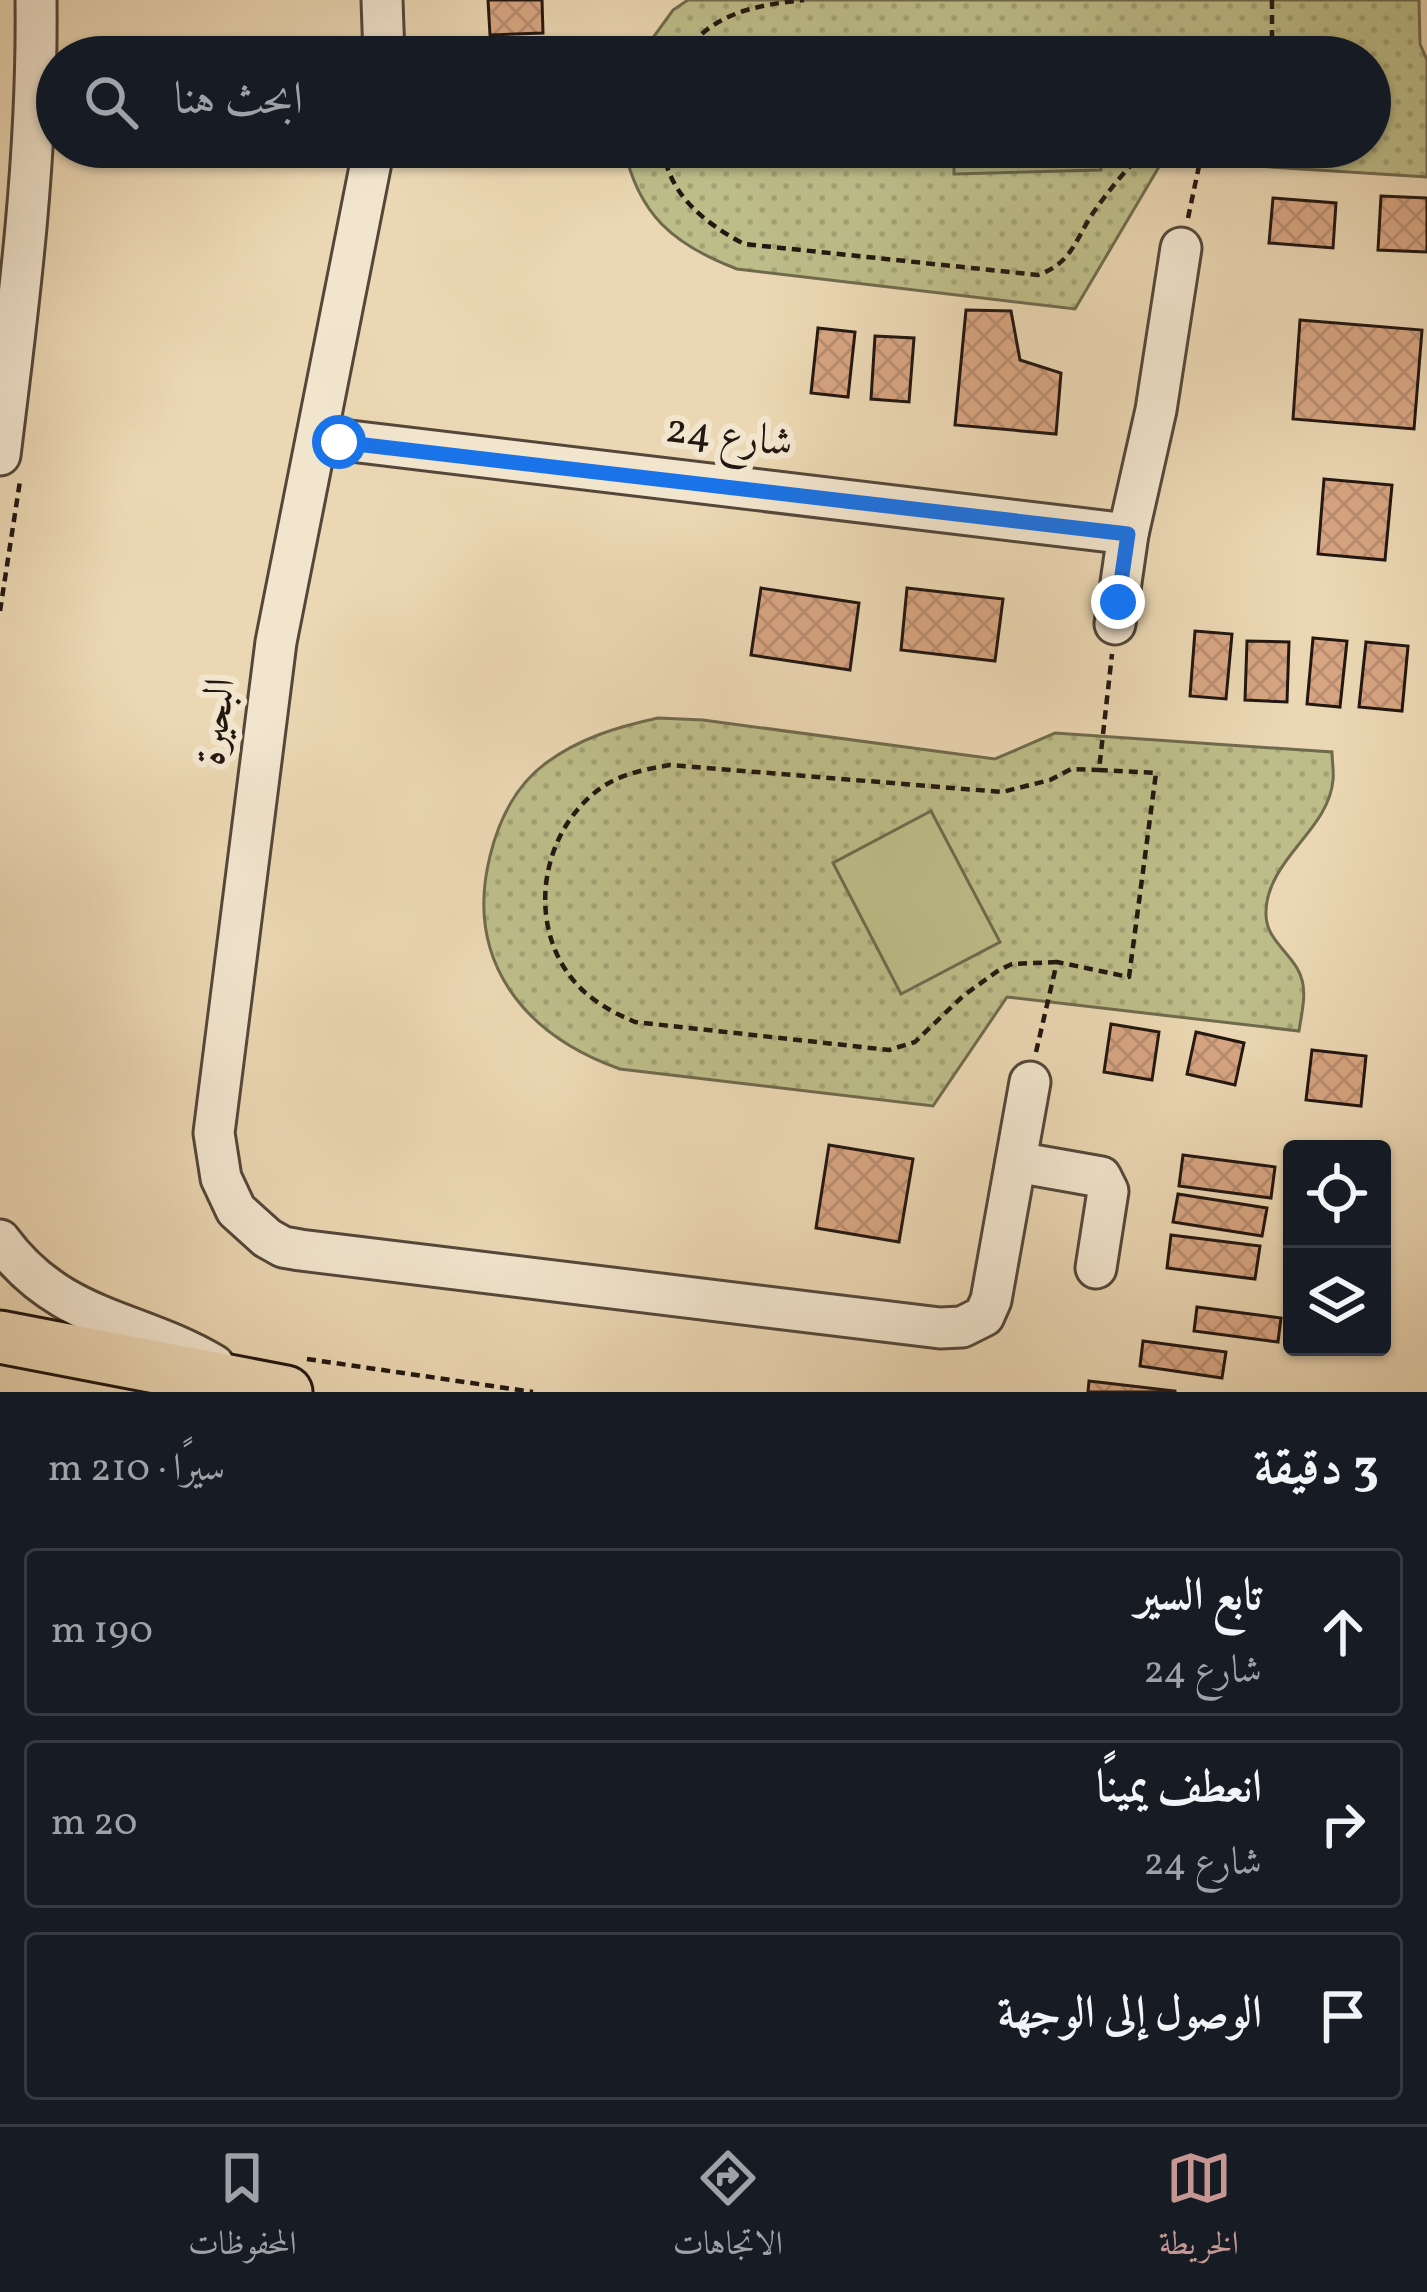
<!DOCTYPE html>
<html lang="ar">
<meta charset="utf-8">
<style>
:root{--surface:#171b24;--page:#20242c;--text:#f1f3f6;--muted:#9ea1a6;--line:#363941;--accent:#c59692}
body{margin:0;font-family:Vollkorn,Amiri,serif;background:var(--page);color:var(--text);direction:rtl}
.controls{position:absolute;right:36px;bottom:36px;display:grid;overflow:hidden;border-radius:12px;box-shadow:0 3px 9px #0004}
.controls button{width:108px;height:108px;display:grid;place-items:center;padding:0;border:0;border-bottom:3px solid var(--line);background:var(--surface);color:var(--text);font:60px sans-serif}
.stop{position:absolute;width:36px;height:36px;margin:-27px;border:9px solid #1a73e8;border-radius:50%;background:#fff}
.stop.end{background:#1a73e8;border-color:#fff;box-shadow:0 3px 12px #0008}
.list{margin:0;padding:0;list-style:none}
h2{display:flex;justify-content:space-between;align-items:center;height:156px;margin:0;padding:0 48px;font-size:51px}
h2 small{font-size:39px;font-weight:400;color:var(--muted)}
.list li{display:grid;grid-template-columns:78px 1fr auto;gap:36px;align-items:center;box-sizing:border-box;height:168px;margin:0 24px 24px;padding:0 24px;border:3px solid var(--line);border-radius:12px}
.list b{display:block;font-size:45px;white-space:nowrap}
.list p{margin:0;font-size:39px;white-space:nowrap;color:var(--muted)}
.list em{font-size:39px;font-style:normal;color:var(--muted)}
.icon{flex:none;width:66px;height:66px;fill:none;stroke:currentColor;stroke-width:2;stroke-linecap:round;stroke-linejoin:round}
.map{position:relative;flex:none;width:1427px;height:1392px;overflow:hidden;direction:ltr}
.search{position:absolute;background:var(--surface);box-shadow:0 3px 9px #0004;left:36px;right:36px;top:36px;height:132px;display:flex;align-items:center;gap:30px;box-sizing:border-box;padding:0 42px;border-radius:66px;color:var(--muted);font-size:45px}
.sheet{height:732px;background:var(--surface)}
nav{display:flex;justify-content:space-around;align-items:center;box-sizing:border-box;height:168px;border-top:3px solid var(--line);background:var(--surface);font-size:33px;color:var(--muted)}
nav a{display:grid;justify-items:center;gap:6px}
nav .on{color:var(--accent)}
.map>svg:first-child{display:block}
</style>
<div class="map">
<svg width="1427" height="1392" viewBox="0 0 1427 1392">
<defs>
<pattern id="grass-dots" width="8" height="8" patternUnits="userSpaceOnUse" patternTransform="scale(3)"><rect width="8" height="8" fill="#bdbd89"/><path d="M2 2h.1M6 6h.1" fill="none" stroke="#a2a275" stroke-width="1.8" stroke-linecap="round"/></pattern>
<pattern id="building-cross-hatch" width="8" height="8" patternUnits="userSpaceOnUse" patternTransform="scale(3)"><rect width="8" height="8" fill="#d8a582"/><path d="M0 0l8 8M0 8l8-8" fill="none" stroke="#b98d6f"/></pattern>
</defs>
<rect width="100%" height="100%" fill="#ebd7b3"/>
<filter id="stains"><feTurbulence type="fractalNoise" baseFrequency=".00167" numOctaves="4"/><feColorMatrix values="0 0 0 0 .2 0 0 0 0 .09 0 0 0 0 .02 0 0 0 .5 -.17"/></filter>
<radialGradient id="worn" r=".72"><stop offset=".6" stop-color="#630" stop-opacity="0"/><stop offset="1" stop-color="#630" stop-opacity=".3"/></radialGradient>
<g fill="url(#grass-dots)" stroke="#706a4d" stroke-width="3">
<path d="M688,0H1419L1420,44L1427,60V177L1163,160L1075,309L737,269C674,245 638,215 624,147H1370V57H639L673,10Z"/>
<path d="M658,718L703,720L995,759L1055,733L1332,752C1332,761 1334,771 1333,780C1329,830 1267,859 1266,912C1265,937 1285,948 1297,968C1309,988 1302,1010 1299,1031L1007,997L933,1106L620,1069C524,1035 464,961 490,856C499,819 515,786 546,763C580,738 617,727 658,718Z"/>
</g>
<g fill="#bdbd89" stroke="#706a4d" stroke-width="3">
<polygon points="954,147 1101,147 1101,170 954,174"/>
<polygon points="931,811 1000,942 901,994 833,863"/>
</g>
<g fill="url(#building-cross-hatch)" stroke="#221711" stroke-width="3">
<polygon points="488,0 542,0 543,33 490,35"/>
<polygon points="1381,196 1427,198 1427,252 1378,250"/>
<polygon points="1273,198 1336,203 1333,248 1269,243"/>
<polygon points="966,310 1011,311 1020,360 1061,373 1056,434 955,425"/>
<polygon points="1300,320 1422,330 1414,429 1293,419"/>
<polygon points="818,328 855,332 848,397 811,393"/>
<polygon points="875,336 914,338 909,402 871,399"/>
<polygon points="1324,479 1392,485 1385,560 1318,554"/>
<polygon points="761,588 859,603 850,670 751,655"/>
<polygon points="907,588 1003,599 995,661 901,650"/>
<polygon points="1195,631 1232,634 1226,699 1190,696"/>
<polygon points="1313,638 1347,641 1340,707 1307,704"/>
<polygon points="1247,641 1289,642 1287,702 1245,700"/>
<polygon points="1366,642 1408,646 1402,711 1359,707"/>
<polygon points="1111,1024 1159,1032 1152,1080 1104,1072"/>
<polygon points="1196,1032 1244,1043 1235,1085 1187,1074"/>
<polygon points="1312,1050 1366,1056 1361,1106 1306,1100"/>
<polygon points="829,1145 913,1159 899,1242 816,1228"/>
<polygon points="1183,1155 1275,1167 1271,1198 1179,1186"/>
<polygon points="1178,1194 1267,1208 1262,1236 1173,1222"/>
<polygon points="1171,1235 1260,1246 1255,1279 1167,1268"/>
<polygon points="1197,1307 1281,1318 1278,1342 1194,1331"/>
<polygon points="1143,1341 1226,1352 1222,1378 1140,1366"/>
<polygon points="1089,1381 1175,1391 1175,1392 1088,1392"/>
</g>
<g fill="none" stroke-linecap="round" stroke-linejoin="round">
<defs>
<g id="minor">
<polyline points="382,0 384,57"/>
<polyline points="374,147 276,642 214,1133 221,1178 236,1210 267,1238 283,1247 300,1250 940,1328 962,1327 984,1316 991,1300 1030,1082"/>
<polyline points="317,437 1128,534"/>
<path d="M0,455C19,303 38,154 36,0"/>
<polyline points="1115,624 1128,534 1156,410 1181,248"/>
<polyline points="1016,1162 1101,1177 1108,1191 1096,1268"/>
<path d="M0,1240C60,1322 137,1319 214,1365"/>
</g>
<polyline id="major" points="0,1337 286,1392"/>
</defs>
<use href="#minor" stroke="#54473a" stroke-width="45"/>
<use href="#major" stroke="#221711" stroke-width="57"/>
<g stroke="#221711" stroke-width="4.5" stroke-dasharray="9 6" stroke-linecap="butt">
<polyline points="1272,0 1272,57"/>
<path d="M683,57C709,13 757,5 804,0"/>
<path d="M663,147C668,195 705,223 744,244L1038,275C1072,263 1075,240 1093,213C1109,190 1129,165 1150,147"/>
<polyline points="1188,218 1203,147"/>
<polyline points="0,611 20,481"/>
<path d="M1057,962L1012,964L999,970L963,996L915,1042L889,1050L635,1022C624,1017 612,1012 602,1005C527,959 529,849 592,795C614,775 642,770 670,765L1002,792L1050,780L1071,769L1099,770"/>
<polyline points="1036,1052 1057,962 1129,977 1156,773 1099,770 1112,654"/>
<polyline points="307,1359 533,1392"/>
</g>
<use href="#minor" stroke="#f2e5ce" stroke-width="39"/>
<use href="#major" stroke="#ebd7b3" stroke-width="51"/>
</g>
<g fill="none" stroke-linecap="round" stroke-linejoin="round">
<polyline stroke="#1a73e8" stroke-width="15" points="339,442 1128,534 1118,602"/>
</g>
<g text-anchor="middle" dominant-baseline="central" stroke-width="12" stroke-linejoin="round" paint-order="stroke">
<g font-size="42" fill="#221711" stroke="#f2e5ce">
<text transform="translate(729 438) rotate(7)">شارع 24</text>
<text transform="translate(218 722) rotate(-83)">البحيرة</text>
</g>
</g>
<rect width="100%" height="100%" filter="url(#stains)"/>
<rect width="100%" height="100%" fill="url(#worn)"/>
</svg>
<div class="controls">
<button><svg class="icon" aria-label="locate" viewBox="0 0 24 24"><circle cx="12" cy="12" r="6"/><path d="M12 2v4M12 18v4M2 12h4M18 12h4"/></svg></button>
<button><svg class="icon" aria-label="layers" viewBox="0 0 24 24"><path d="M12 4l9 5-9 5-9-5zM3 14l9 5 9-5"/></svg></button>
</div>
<div class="stop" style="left:339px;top:442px"></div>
<div class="stop end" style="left:1118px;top:602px"></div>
<div class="search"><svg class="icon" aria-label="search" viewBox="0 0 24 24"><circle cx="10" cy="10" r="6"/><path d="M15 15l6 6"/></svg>ابحث هنا</div>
</div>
<section class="sheet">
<h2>3 دقيقة<small>سيرًا · 210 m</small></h2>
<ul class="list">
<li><svg class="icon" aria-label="ahead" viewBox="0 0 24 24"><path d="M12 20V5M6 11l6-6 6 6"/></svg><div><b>تابع السير</b><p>شارع 24</p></div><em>190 m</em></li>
<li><svg class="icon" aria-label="right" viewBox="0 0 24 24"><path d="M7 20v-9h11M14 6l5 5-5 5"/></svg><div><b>انعطف يمينًا</b><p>شارع 24</p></div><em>20 m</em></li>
<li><svg class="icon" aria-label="arrive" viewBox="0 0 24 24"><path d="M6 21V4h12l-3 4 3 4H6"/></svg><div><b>الوصول إلى الوجهة</b></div></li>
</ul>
</section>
<nav>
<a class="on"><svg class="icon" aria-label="map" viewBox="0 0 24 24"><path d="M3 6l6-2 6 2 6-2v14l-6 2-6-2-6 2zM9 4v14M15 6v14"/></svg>الخريطة</a>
<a><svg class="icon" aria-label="directions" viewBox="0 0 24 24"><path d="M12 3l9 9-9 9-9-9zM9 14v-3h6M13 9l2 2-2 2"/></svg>الاتجاهات</a>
<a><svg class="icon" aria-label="saved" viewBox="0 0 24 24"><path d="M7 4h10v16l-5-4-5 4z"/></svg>المحفوظات</a>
</nav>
